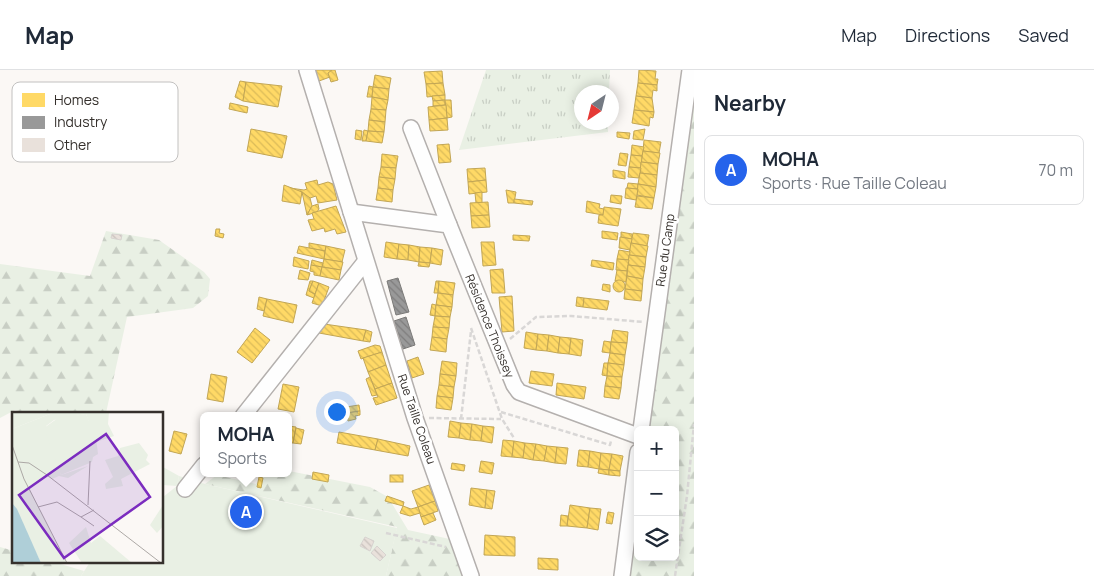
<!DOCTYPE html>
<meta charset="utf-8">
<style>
:root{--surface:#fff;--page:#f6f6f7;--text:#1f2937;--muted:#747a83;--line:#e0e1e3;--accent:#2563eb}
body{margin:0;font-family:Manrope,sans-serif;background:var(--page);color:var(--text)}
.controls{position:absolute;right:15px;bottom:15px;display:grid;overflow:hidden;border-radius:8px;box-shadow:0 2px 12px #0003}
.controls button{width:45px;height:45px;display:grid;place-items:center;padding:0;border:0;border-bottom:1px solid var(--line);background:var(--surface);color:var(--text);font:25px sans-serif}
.compass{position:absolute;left:574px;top:15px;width:45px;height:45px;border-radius:50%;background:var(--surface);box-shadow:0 2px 12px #0003;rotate:215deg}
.you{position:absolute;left:336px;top:341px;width:18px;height:18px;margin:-12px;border:4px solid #fff;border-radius:50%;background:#1a73e8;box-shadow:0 0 0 8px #1a73e833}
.badge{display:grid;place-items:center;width:32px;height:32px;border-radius:50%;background:var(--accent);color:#fff;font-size:16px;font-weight:700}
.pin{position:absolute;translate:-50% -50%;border:2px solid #fff;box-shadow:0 1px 5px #0006}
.popup{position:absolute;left:200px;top:342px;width:92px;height:65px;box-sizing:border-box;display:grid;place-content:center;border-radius:8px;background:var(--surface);filter:drop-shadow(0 1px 4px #0005);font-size:16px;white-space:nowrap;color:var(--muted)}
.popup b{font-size:19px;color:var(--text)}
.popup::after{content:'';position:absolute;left:50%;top:100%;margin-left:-10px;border:10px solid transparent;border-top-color:var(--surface)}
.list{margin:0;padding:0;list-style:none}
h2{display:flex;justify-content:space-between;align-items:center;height:65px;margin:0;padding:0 20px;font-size:21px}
h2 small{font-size:16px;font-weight:400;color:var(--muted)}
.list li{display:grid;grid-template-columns:32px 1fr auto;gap:15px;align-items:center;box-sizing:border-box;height:70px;margin:0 10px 10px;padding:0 10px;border:1px solid var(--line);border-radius:8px}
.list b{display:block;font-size:19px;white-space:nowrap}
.list p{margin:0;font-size:16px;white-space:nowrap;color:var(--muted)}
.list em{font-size:16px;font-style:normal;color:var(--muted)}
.icon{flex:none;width:28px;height:28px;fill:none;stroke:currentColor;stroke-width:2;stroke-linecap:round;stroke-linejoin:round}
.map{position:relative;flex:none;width:694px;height:506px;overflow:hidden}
header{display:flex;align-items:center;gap:30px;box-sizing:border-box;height:70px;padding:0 25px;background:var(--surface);border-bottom:1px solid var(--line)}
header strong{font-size:24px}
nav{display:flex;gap:28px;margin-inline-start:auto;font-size:18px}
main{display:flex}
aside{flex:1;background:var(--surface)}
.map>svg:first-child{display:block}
</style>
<header>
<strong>Map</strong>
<nav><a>Map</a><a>Directions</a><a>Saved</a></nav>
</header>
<main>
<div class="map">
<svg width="694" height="506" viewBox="0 0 694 506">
<defs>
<pattern id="grass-tufts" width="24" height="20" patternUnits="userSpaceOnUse" patternTransform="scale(1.25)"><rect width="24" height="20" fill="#e9f0e4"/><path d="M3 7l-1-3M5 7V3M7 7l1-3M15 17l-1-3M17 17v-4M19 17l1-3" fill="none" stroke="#c8cec4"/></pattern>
<pattern id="forest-firs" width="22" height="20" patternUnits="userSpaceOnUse" patternTransform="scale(1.25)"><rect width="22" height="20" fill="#e9f0e4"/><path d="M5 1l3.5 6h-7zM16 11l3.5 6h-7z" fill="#c8cec4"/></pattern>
<pattern id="homes-back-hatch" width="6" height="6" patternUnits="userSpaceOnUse" patternTransform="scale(1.25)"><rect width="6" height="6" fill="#ffd966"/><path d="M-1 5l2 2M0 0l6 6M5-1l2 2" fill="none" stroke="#dbbb59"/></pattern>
<pattern id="industry-back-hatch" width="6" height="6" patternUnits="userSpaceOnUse" patternTransform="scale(1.25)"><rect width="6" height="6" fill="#999"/><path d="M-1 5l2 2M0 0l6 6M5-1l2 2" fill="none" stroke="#7e7d7d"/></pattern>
<pattern id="building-back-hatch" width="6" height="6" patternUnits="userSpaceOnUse" patternTransform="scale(1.25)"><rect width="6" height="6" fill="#e9e1db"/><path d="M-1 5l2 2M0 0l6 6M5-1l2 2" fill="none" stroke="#c8c1bc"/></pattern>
</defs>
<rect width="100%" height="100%" fill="#fbf8f5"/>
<g fill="url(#grass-tufts)">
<polygon points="486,0 610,0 609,22 582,22 582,52 608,53 608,62 459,80"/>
<polygon points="163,397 179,406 177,416 163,415"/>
</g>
<g fill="url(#forest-firs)">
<polygon points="694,0 694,506 622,506 638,382 638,487 675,487 675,360 641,360"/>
<polygon points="106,161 159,170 204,202 210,209 208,226 193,238 127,247 106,343 27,344 15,340 0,348 0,194 90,206"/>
<polygon points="289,401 370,417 388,427 408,460 459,471 471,506 386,506 397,457 205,414 217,405 256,414 263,403 288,403"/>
<polygon points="0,477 14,481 14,492 54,492 84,501 81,506 0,506"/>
</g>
<polygon fill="#e9f0e4" points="179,406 205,414 397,458 386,506 81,506 90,492 162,492 163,427 177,416"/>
<g fill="url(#homes-back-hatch)" stroke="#c2a655">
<polygon points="315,0 332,0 332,1 328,3 330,7 319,11"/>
<polygon points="332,0 335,0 338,10 331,12 328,3"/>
<polygon points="639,0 656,1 655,9 658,9 657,15 638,13"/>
<polygon points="442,1 443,13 426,14 424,2"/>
<polygon points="375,5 391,8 389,19 373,17"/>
<polygon points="240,11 246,12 243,31 235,27"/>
<polygon points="246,12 282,16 278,37 243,31"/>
<polygon points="443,13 445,25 427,27 426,14"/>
<polygon points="638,13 657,15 657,21 653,20 652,28 636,26"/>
<polygon points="369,16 373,17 372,27 367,27"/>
<polygon points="373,17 389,19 388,30 372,27"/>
<polygon points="445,25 445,30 433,31 432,26"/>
<polygon points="636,26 652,28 654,42 634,40"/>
<polygon points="372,27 388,30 386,40 371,39"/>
<polygon points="445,30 445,35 433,36 433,31"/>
<polygon points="445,30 451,30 452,47 447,48"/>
<polygon points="230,33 248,37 247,43 229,39"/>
<polygon points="446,35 447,48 429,50 428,37"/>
<polygon points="371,39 386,40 385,52 369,50"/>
<polygon points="634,40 654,42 653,48 650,47 649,56 632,53"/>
<polygon points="447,48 448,60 430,61 429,50"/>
<polygon points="369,50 385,52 384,62 368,61"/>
<polygon points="251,59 287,66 282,88 247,81"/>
<polygon points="645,59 643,70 633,69 634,61"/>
<polygon points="356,60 362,61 361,70 355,69"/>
<polygon points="364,60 368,61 366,71 362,71"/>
<polygon points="368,61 384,62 382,73 366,71"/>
<polygon points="617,62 630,63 629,69 617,67"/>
<polygon points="644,70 661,72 659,83 643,81"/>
<polygon points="449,74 451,92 439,93 437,75"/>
<polygon points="632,75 644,77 642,86 631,85"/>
<polygon points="643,81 660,83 658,94 641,92"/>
<polygon points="620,83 628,84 626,96 618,95"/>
<polygon points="382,84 398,86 396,98 381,97"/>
<polygon points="631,85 642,86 641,98 629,97"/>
<polygon points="641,92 658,94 657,105 640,103"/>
<polygon points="381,97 396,98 395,109 379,107"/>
<polygon points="629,97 641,98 639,108 628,107"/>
<polygon points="485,98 486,110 468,112 467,99"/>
<polygon points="613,100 625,102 625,109 613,107"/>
<polygon points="640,103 657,105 656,117 638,114"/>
<polygon points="379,107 395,109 393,120 378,118"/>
<polygon points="317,110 318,115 328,112 333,114 337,130 318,133 316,126 310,128 290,118 304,120 307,119 305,113"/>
<polygon points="486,110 487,122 469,124 468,112"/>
<polygon points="628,113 638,114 638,119 627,118"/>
<polygon points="638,114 656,117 654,128 637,125"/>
<polygon points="284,115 302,122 300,134 282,131"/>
<polygon points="378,118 393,120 392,132 376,130"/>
<polygon points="626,118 638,119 636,130 625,128"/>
<polygon points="506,120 516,122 514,133 508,133"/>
<polygon points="302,122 310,128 312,136 307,145"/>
<polygon points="482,122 482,133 476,133 475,123"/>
<polygon points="611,125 622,126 621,134 610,132"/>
<polygon points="637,126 654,128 652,139 635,137"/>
<polygon points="514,129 533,131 532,135 514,133"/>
<polygon points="587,131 600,134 599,138 604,139 603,145 586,142"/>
<polygon points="488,132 489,145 471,146 470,133"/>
<polygon points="318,134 319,139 317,142 307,145 312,136"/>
<polygon points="336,136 346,162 337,164 335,159 325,162 324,158 312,161 308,150 314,149 312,143"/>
<polygon points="604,137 621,139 618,156 598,153 599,145 603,145"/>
<polygon points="489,145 490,157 472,158 471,146"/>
<polygon points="216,159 220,159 219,163 224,164 223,168 215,166"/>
<polygon points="602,161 618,163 617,170 602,168"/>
<polygon points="621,162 632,164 632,169 621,167"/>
<polygon points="633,163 649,165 647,176 631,173"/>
<polygon points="513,165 530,166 529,171 513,170"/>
<polygon points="620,167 632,169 630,180 619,178"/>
<polygon points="386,172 399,174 397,189 384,187"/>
<polygon points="481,172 494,172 496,195 483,196"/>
<polygon points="309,173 326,176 325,181 309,178"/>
<polygon points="631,173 648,176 646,187 629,185"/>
<polygon points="399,174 409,175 408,190 397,189"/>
<polygon points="409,175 420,177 419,192 408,190"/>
<polygon points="299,176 325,181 324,189 297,183"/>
<polygon points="326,176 345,180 342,192 324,189"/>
<polygon points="420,177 432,178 430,193 419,192"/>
<polygon points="432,178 443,180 441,195 430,193"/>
<polygon points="619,180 630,182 629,190 617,189"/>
<polygon points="629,185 646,187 645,197 628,195"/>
<polygon points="294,187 309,191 308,199 293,196"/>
<polygon points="324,189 343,192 341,200 322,197"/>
<polygon points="617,189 629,190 627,201 616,200"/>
<polygon points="312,190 323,193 322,197 311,195"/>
<polygon points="592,190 614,193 613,200 591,196"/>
<polygon points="419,192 430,193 429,197 418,196"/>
<polygon points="311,195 322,197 320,206 314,205 314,202 310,201"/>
<polygon points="628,195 645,197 643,209 627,206"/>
<polygon points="322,197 341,200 339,210 320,206"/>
<polygon points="503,199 505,223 492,223 490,200"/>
<polygon points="300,200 310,203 308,210 298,209"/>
<polygon points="617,200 627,201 626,212 615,211"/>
<polygon points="627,206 643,209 642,221 625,219"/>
<circle cx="619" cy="216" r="6"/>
<polygon points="310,211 313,211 309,221 315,224 314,228 306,225"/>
<polygon points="313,211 319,213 315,224 309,221"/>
<polygon points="436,211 439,211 438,223 434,223"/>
<polygon points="439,211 455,213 453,225 438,223"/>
<polygon points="319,213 329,217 322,236 312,233"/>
<polygon points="603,214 610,215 610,222 602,220"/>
<polygon points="625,219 642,221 641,231 624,229"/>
<polygon points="438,223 453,225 452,237 436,235"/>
<polygon points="512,226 514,261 502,262 499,227"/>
<polygon points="259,227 267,229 264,241 257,239"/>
<polygon points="577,227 584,228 583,237 576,236"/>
<polygon points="584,228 609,231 607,240 583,237"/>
<polygon points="267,229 297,235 293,253 263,246"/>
<polygon points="432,234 436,235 435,246 430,245"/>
<polygon points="436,235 452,237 450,247 435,246"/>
<polygon points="435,246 450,247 449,258 433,257"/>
<polygon points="324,254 366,260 363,271 319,263"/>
<polygon points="433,257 449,258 447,269 432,267"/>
<polygon points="255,258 270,270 252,293 237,282"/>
<polygon points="366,260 372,262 370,272 363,271"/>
<polygon points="613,260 628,262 627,273 611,272"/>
<polygon points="526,262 538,264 536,280 524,278"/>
<polygon points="538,264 549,265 547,281 536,280"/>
<polygon points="549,265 560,267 558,283 547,281"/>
<polygon points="432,267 447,269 446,282 430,280"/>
<polygon points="560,267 571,268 569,284 558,283"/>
<polygon points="571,268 583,270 581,286 569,284"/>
<polygon points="604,271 611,272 610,283 602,282"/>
<polygon points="611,272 627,273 625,285 610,283"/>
<polygon points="375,275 380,276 382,282 361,289 358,281"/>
<polygon points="382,282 386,295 368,302 363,288"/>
<polygon points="610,283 625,285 624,295 608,293"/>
<polygon points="418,287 424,304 412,308 407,291"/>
<polygon points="442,291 457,293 456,306 440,304"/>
<polygon points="604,293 608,293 607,306 602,305"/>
<polygon points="608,293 624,295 622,307 607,306"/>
<polygon points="386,295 392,313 375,319 368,302"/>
<polygon points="531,301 554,304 552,316 529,313"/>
<polygon points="211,304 227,307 223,332 207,329"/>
<polygon points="440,304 456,306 454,317 439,315"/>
<polygon points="607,306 622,307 621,318 605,316"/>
<polygon points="370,307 377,325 372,326 366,309"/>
<polygon points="392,313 397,328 376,335 373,328 378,327 375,319"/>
<polygon points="557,313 586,317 584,329 556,325"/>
<polygon points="283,314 299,317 294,342 278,339"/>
<polygon points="439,315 454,317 453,328 437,326"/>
<polygon points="605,316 621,318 619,329 604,327"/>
<polygon points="437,326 453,328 451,340 436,338"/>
<polygon points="359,335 360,341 347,343 346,337"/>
<polygon points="360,341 360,345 355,346 356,349 348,351 347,343"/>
<polygon points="450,351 461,353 459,368 448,367"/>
<polygon points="461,353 472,354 470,370 459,368"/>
<polygon points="472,354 483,356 481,371 470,370"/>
<polygon points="288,356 296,357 293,373 288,373"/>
<polygon points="483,356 494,357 492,373 481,371"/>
<polygon points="296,358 304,360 301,374 293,373"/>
<polygon points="174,361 187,364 181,384 169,381"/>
<polygon points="339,362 378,369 375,380 337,373"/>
<polygon points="378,369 410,376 408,386 375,380"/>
<polygon points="503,370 514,371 512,387 501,386"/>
<polygon points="514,371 525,373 523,388 512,387"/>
<polygon points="525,373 536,374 533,390 523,388"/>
<polygon points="536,374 547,376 544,391 533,390"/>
<polygon points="547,376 557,377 555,393 544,391"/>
<polygon points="557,377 568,378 566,394 555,393"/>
<polygon points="579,380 590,381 588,397 577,396"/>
<polygon points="590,381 601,383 599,399 588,397"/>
<polygon points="601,383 612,384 609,400 599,399"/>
<polygon points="612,384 623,386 620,401 609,400"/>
<polygon points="481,391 494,393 492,404 479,402"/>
<polygon points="452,393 465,395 464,401 451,399"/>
<polygon points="599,399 609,400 609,405 598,403"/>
<polygon points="609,400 620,401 620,406 609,405"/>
<polygon points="313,402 329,405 328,412 312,409"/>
<rect x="390" y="405" width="13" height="7"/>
<polygon points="259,407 263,408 261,418 257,417"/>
<polygon points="429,415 435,431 418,437 412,421"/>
<polygon points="471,418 487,420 485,438 469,435"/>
<polygon points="487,420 495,421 492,439 485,438"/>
<polygon points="387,426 404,432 403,436 385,431"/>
<polygon points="435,431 438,441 421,447 418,437"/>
<polygon points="570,435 590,438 587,458 567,456"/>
<polygon points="403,436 411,439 418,437 420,443 410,446 400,443"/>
<polygon points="590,438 601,439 598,460 587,458"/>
<polygon points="608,442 614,443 612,454 606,453"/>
<polygon points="433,443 436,450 424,455 421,447"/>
<polygon points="561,445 568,446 567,456 560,456"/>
<polygon points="485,465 515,467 515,486 484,485"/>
<polygon points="538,488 558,489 558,500 538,499"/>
</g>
<g fill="url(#industry-back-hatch)" stroke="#7b7a78">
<polygon points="398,208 409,242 396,245 387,211"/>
<polygon points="406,247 415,275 403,279 394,251"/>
</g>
<g fill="url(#building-back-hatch)" stroke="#d7d3d0">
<polygon points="112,164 122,165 121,170 111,168"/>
<polygon points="365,467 374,471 370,481 360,476"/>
<polygon points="377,476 386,485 380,491 371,483"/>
</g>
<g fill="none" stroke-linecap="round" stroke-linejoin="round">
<defs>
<g id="minor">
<polyline points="307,0 415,348 471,506"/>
<polyline points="411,58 449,155"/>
<polyline points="351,142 449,155 514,315 519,322 638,366"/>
<polyline points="243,346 365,192"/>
<polyline points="641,360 690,0"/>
<polyline points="185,419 204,395"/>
<polyline points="622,506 638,382"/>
</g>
</defs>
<use href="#minor" stroke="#b4b0ae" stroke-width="18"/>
<g stroke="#d9d7d6" stroke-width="2.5" stroke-dasharray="5 2.5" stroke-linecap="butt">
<polyline points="471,258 502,349 514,368"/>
<polyline points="510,269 536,247 571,246 644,252"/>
<polyline points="501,342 610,375 611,371"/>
<polyline points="429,348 501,349"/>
<polyline points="461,349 471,261"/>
<polyline points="386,463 446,477"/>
<polyline points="675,506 687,426 694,354"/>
</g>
<use href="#minor" stroke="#fefefe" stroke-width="15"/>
</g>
<g text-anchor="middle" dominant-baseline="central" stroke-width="5" stroke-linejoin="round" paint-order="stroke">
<g font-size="12" fill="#35302c" stroke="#fff">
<text transform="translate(665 180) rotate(-82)">Rue du Camp</text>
<text transform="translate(490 256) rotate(68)">Résidence Thoissey</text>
<text transform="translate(417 349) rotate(71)">Rue Taille Coleau</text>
</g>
</g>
<g transform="translate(12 342)">
<rect width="151" height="151" fill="#fbf8f5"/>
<path d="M6,50L17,51L35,63L16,75ZM151,93V114L145,121L138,113ZM74,115L79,131L88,124L120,151H70L57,131Z" fill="#e9f0e4"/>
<path d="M43,0H97L96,12L102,24L84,30L74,2L42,8L34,14L49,63L76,54L56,66L47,64L40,67L17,51L6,50L23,57L18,65H12L54,150L29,151L0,91V17ZM127,31L136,43L134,48L138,52L109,67L111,74L94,77L93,72L101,65L93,48L106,44L108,36Z" fill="#e9f0e4"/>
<path d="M0,0H43L0,17ZM74,2L84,26L86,42L81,45L80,50L49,63L32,16L46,6Z" fill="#e9f0e4"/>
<path d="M0,91L5,97L29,151H0Z" fill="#afcfd8"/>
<path fill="none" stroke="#aca8a5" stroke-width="1" d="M0,33L12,67L55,151M6,50L17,51L35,63L149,151M76,93L78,49M26,95L45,90L69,105L82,98M69,105L82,114"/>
<path fill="#7b2cbf" fill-opacity="0.15" stroke="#7b2cbf" stroke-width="2.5" d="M94,22L138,85L52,146L7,83Z"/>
<rect width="151" height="151" fill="none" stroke="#35302c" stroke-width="2.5"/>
</g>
<rect x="12" y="12" width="166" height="80" rx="8" fill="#fff" stroke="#c2c1c0" stroke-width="1"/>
<rect x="22" y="23" width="23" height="14" fill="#ffd966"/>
<rect x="22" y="46" width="23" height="13" fill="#999"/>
<rect x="22" y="68" width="23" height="14" fill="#e9e1db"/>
<g font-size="14" fill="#35302c">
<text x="54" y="35">Homes</text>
<text x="54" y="57">Industry</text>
<text x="54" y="80">Other</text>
</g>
</svg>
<div class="controls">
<button>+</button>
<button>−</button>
<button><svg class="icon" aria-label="layers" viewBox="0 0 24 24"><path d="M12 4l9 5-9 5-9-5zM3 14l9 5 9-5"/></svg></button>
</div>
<svg class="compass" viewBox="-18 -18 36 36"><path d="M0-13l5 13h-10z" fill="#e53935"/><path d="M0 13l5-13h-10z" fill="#747a83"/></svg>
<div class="you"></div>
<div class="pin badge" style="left:246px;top:442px">A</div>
<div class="popup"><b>MOHA</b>Sports</div>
</div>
<aside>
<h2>Nearby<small></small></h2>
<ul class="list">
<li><span class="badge">A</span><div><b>MOHA</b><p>Sports · Rue Taille Coleau</p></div><em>70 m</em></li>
</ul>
</aside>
</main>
